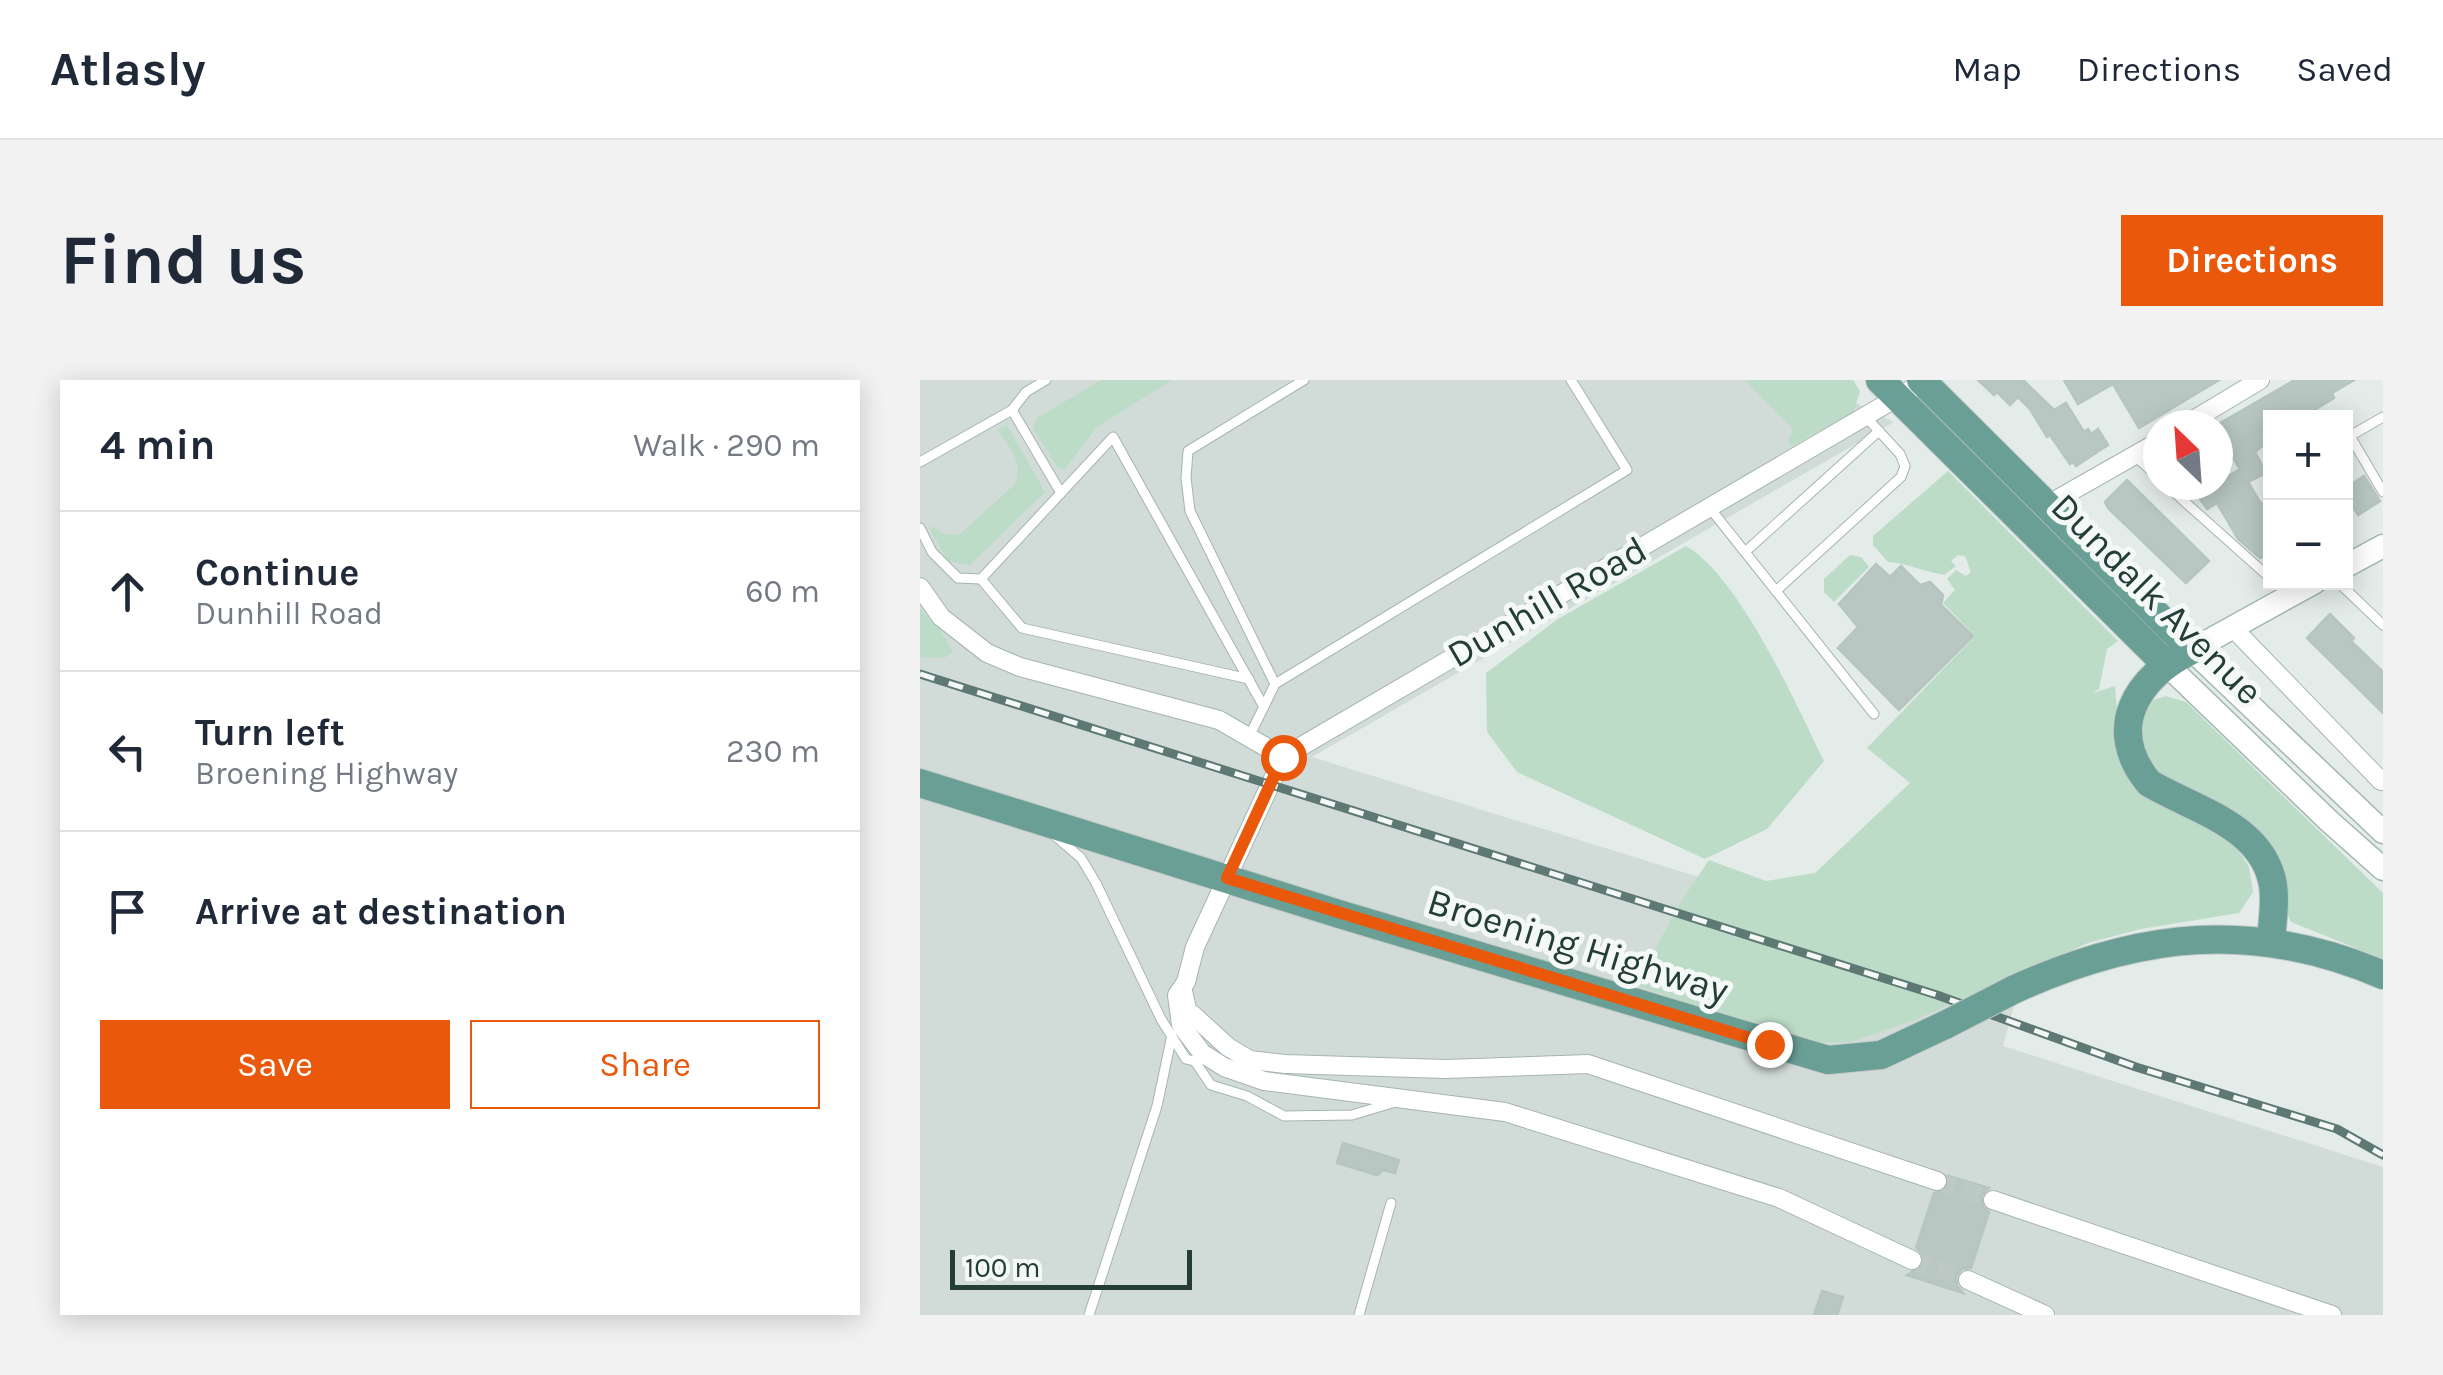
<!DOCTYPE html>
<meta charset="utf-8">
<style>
:root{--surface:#fff;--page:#f2f2f3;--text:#1f2937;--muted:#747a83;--line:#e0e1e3;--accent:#ea580c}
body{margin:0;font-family:Karla,sans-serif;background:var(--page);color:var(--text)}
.controls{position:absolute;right:30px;top:30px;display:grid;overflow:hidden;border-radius:0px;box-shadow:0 5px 25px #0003}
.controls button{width:90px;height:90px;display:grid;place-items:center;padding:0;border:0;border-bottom:2px solid var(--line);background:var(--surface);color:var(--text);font:50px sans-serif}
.compass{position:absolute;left:1223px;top:30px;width:90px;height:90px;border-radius:50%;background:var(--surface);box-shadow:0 5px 25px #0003;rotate:335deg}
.scale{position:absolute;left:30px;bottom:25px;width:242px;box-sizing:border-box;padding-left:10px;border:5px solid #243d37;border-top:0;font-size:28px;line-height:35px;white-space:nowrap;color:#243d37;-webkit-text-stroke:8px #f4f9f7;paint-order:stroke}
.stop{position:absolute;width:30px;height:30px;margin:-22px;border:8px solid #ea580c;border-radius:50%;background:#fff}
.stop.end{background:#ea580c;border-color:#fff;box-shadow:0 2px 10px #0008}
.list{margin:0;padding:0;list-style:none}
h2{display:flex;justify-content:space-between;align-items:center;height:130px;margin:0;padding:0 40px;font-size:42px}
h2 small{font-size:32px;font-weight:400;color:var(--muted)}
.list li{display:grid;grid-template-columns:65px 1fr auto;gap:30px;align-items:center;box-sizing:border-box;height:160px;padding:0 40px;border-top:2px solid var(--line)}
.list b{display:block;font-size:38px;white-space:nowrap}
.list p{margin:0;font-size:32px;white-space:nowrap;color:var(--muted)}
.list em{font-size:32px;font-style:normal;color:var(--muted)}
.actions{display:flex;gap:20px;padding:30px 40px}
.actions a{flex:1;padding:22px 0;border:2px solid var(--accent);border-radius:0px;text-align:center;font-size:35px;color:var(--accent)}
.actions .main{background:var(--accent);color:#fff}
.icon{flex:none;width:55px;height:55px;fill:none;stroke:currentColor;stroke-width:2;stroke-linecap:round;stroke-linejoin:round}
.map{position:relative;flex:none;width:1463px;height:935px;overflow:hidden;border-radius:0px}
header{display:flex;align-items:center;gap:60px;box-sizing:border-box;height:140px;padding:0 50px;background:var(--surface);border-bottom:2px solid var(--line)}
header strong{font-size:48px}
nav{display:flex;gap:55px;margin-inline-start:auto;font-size:35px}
.intro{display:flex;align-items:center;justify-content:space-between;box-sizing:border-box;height:240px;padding:0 60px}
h1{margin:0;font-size:70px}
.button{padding:25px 45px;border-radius:0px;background:var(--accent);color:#fff;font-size:35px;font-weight:700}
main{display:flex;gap:60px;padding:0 60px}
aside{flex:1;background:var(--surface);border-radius:0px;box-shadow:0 5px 25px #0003}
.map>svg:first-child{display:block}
</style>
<header>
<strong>Atlasly</strong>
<nav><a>Map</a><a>Directions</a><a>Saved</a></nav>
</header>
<div class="intro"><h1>Find us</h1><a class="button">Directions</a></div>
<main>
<aside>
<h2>4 min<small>Walk · 290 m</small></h2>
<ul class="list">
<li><svg class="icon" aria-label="ahead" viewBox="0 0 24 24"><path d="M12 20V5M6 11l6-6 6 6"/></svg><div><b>Continue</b><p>Dunhill Road</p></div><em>60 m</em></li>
<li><svg class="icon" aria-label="left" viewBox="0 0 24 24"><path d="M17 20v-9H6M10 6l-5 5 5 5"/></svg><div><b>Turn left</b><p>Broening Highway</p></div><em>230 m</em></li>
<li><svg class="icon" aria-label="arrive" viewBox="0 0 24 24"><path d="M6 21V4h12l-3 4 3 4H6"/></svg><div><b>Arrive at destination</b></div></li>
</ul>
<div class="actions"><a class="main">Save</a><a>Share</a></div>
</aside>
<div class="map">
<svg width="1463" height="935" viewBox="0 0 1463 935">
<rect width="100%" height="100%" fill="#e3ece9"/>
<polygon fill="#d1dcd8" points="0,0 914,0 936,23 974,42 392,377 882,529 1181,310 1083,666 1463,787 1463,935 0,935"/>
<g fill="#bddcc8">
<polygon points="181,0 252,0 177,47 145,89 138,88 113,49 117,38"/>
<polygon points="825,0 933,0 940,11 933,33 871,66 868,61 873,49"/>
<path d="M87,45L125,112L50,185L28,181L10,150L13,146L25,154L39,155L95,104C104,83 89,66 77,50Z"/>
<path d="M1028,91L1198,261L1187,269L1179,309L1173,313L1195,306L1201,380L1312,460L1329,487L1333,512L1319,533L1221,549L1168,563L997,639L931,662L889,663L715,605L762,520L789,480L846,501L895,493L990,403L947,368L1055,256L1023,223L1035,210L1027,199L1036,190L1046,196L1051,192L1045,176L1038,175L1031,181L1036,186L1024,195C1004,192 987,183 968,182L953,165V156Z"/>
<path d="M766,166C819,196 876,324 904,381L847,449L785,479L597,392L567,352L566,293L638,239Z"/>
<polygon points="930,175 941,177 949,187 914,222 904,212 904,199"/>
<polygon points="0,229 21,251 33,272 24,278 0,277"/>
<polygon points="1246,316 1266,322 1463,513 1463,579 1371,542 1332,446 1303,425 1240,393 1225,373 1217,345 1227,322"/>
</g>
<g fill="#b9c7c2" stroke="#b6c5c0" stroke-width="2.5">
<polygon points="1058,0 1103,0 1134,30 1146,23 1164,52 1168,49 1171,54 1178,49 1188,65 1156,86 1153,82 1150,84 1130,55 1127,57 1110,29 1098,17 1090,25 1077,12 1074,15"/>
<polygon points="1144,0 1299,0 1219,48 1193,4 1158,24"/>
<polygon points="1375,0 1434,0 1412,13 1414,18 1381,38 1350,38 1350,60 1335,72 1346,93 1328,102 1341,124 1350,118 1350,173 1340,178 1318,159 1297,123 1287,129 1278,116 1320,89 1298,53 1297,45"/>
<polygon points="1444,96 1460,121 1438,135 1426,115 1426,108"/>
<polygon points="1207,100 1289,181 1266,203 1188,128 1185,122"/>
<polygon points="956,184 970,197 981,186 1000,205 1010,202 1023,215 1021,225 1053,256 979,330 918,268 938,247 919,224"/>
<polygon points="1410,234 1434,258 1431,261 1463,292 1463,333 1387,258"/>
<polygon points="423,763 479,780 475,793 463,790 457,795 417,783"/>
<polygon points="1028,796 1069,808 1061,817 1063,827 1069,832 1051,888 1042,889 1036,896 1037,906 1043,913 987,895 1004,884 1003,874 996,868 1014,813 1026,810"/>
<polygon points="902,911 923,917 917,935 894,935"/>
</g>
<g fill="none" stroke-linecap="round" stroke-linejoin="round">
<g stroke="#bdc9c5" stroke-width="18" stroke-dasharray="18 9" stroke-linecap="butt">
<polyline points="1017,801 1073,820"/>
<polyline points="992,880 1048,900"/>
</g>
<defs>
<g id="lane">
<polyline points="92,30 141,113"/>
<polyline points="1463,37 1430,56 1463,112"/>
<polyline points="1215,76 1238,97"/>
<polyline points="0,82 92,30 106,12 126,0"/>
<polyline points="1246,105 1350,198"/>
<polyline points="789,127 954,334"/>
<polyline points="0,148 12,172 38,198 61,199 193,57 344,327"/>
<polyline points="825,172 959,51"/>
<polyline points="61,199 102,248 329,299"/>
<polyline points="1418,202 1463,245"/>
<polyline points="856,211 981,97 985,86 980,74 945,36"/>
<polyline points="355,304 270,131 266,98 268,71 384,0"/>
<polyline points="329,357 355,304 707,90 651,0"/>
<polyline points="133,454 161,478 176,503 241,639 266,679 274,681"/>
<polyline points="266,604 273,635"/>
<polyline points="274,680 291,705 327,716 364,736 432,735 472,723"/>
<polyline points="169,935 237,726 252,655"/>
<polyline points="439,935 471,823"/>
</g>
<g id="street">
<polyline points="1265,45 1340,0"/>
<polyline points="1127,125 1238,62"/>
<polyline points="0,207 21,237 67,273 100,287 299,340 363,377"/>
<polyline points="1313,248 1461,401"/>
<polyline points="273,635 308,667 330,680 365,684 526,689 668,684 1017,801"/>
<polyline points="1073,820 1412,935"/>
<polyline points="992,880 859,818 585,732 344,701 304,687 282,673 261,645 257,615 266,602 275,567 363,377 1007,0"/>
<polyline points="1048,900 1125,935"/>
</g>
<g id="secondary">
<polyline points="1426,186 1463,166"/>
<polyline points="1395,202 1272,270 1463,452"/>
<polyline points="1245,283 1409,441 1463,489"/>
</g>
<g id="primary">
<polyline points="960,0 1245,283"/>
<path d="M1001,0L1272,270C1217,297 1184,348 1229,403C1275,430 1343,446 1353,505C1356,523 1352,543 1351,561"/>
<polyline points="0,403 419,534 908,680 961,675 1027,644"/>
<path d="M1095,609C1221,552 1334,540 1463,595"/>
</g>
</defs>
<use href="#lane" stroke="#a6b4b0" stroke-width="11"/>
<use href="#street" stroke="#a6b4b0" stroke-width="20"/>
<use href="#secondary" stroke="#a2b7b1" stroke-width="25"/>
<use href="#primary" stroke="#c2c9c7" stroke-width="30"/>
<use href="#lane" stroke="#fff" stroke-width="9"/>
<use href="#street" stroke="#fff" stroke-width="18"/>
<use href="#secondary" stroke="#fff" stroke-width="22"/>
<use href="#primary" stroke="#6a9f95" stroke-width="28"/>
<defs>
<polyline id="rail" points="0,294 1017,615 1216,687 1417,749 1463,775"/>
</defs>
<use href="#rail" stroke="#5e7873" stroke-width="9"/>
<use href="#rail" stroke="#f4f9f7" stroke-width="5" stroke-dasharray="15" stroke-linecap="butt"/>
<defs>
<polyline id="primary-bridge" points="1027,644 1095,609"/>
</defs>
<use href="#primary-bridge" stroke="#c2c9c7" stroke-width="30" stroke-linecap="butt"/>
<use href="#primary-bridge" stroke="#6a9f95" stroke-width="28"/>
</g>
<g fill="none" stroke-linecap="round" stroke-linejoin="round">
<polyline stroke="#ea580c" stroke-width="12" points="363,377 307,498 849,664"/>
</g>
<g text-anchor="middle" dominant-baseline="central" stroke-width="10" stroke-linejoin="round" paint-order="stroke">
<g font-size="38" fill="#243d37" stroke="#f4f9f7">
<text transform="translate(1237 219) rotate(45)">Dundalk Avenue</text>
<text transform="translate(627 222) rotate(-30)">Dunhill Road</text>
<text transform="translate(658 566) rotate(17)">Broening Highway</text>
</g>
</g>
</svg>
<div class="controls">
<button>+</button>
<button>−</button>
</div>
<svg class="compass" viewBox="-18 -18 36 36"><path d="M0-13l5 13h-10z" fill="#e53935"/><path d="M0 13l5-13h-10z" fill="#747a83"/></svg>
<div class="scale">100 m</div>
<div class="stop" style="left:363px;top:377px"></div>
<div class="stop end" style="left:849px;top:664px"></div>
</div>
</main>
